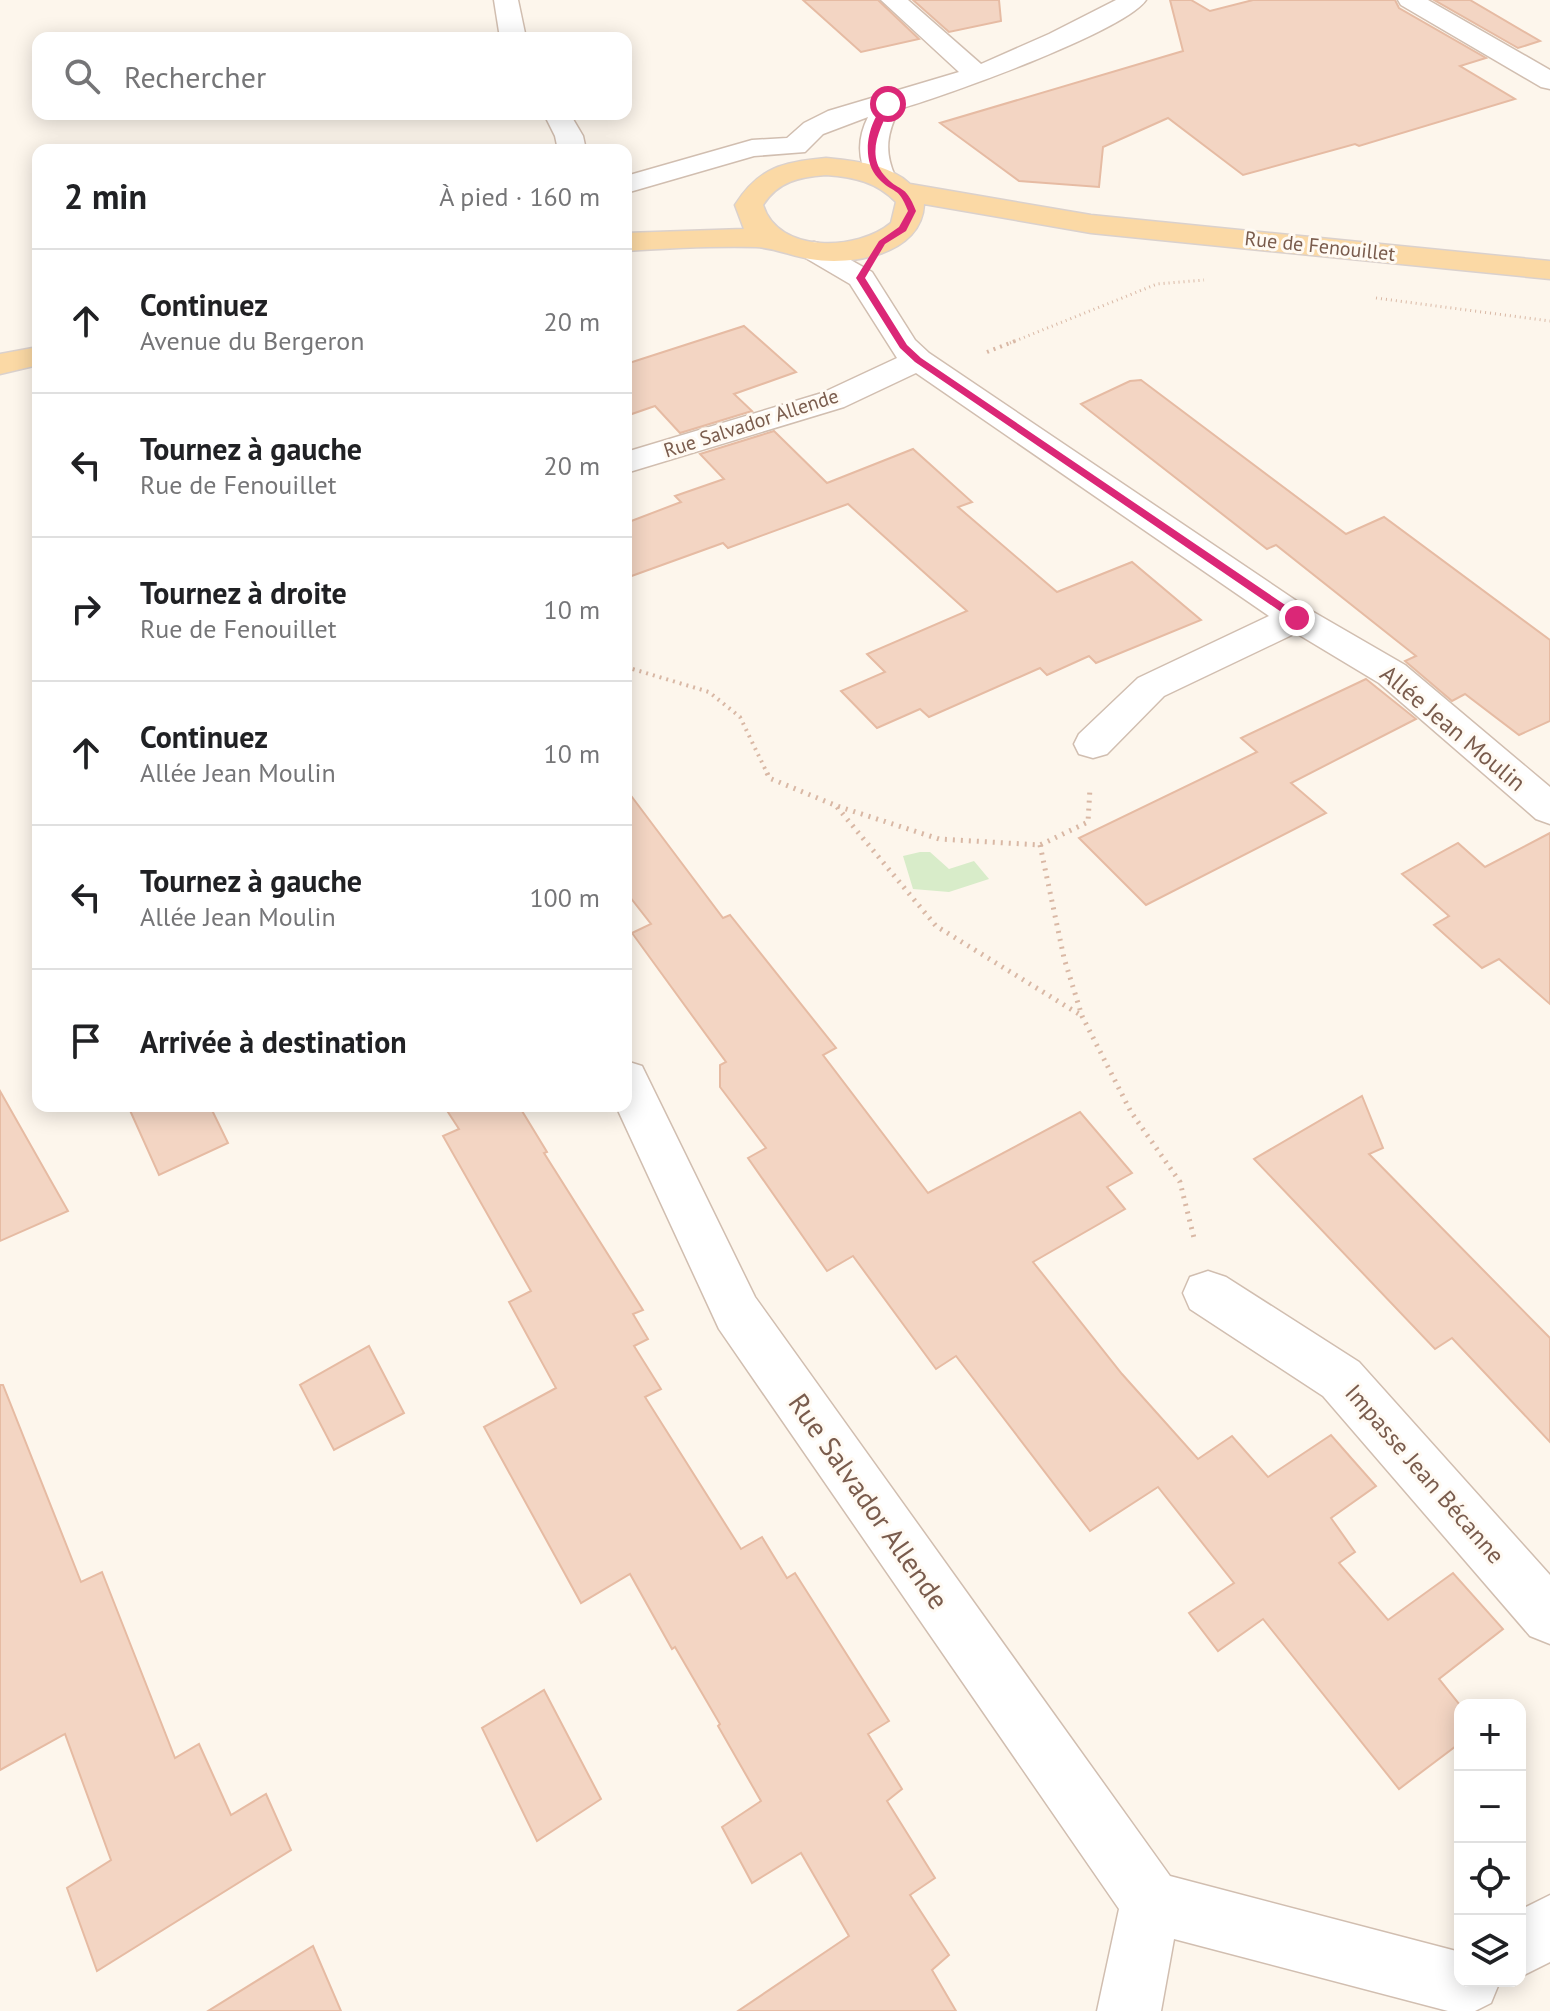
<!DOCTYPE html>
<html lang="fr">
<meta charset="utf-8">
<style>
:root{--surface:#fff;--page:#f2f2f2;--text:#202124;--muted:#757577;--line:#e0e0e0}
body{margin:0;font-family:"PT Sans",sans-serif;background:var(--page);color:var(--text)}
.controls{position:absolute;right:24px;bottom:24px;display:grid;overflow:hidden;border-radius:16px;box-shadow:0 4px 20px #0003}
.controls button{width:72px;height:72px;display:grid;place-items:center;padding:0;border:0;border-bottom:2px solid var(--line);background:var(--surface);color:var(--text);font:40px sans-serif}
.stop{position:absolute;width:24px;height:24px;margin:-18px;border:6px solid #db2777;border-radius:50%;background:#fff}
.stop.end{background:#db2777;border-color:#fff;box-shadow:0 2px 8px #0008}
.list{margin:0;padding:0;list-style:none}
h2{display:flex;justify-content:space-between;align-items:center;height:104px;margin:0;padding:0 32px;font-size:34px}
h2 small{font-size:26px;font-weight:400;color:var(--muted)}
.list li{display:grid;grid-template-columns:52px 1fr auto;gap:24px;align-items:center;box-sizing:border-box;height:144px;padding:0 32px;border-top:2px solid var(--line)}
.list b{display:block;font-size:30px;white-space:nowrap}
.list p{margin:0;font-size:26px;white-space:nowrap;color:var(--muted)}
.list em{font-size:26px;font-style:normal;color:var(--muted)}
.icon{flex:none;width:44px;height:44px;fill:none;stroke:currentColor;stroke-width:2;stroke-linecap:round;stroke-linejoin:round}
.map{position:relative;flex:none;width:1550px;height:2011px;overflow:hidden}
.search{position:absolute;background:var(--surface);box-shadow:0 4px 20px #0003;left:32px;top:32px;width:600px;height:88px;display:flex;align-items:center;gap:20px;box-sizing:border-box;padding:0 28px;border-radius:16px;color:var(--muted);font-size:30px}
.panel{position:absolute;background:var(--surface);box-shadow:0 4px 20px #0003;left:32px;top:144px;width:600px;height:968px;border-radius:16px}
.map>svg:first-child{display:block}
</style>
<div class="map">
<svg width="1550" height="2011" viewBox="0 0 1550 2011">
<rect width="100%" height="100%" fill="#fdf6ec"/>
<polygon fill="#d8ecc9" points="920,852 930,852 949,869 974,861 989,879 949,892 913,889 903,856"/>
<g fill="#f3d5c3" stroke="#e6bba3" stroke-width="2">
<polygon points="803,0 878,0 919,39 861,52"/>
<polygon points="913,0 999,0 1001,21 949,32"/>
<polygon points="1170,0 1191,0 1210,11 1253,0 1395,0 1399,8 1486,58 1460,66 1515,99 1359,146 1355,144 1243,175 1168,118 1103,147 1099,187 1019,181 940,123 1183,51"/>
<polygon points="1434,0 1470,0 1540,41 1518,48"/>
<polygon points="744,326 796,372 734,394 752,411 680,433 655,406 626,416 626,364"/>
<polygon points="1141,380 1346,534 1384,517 1550,640 1550,721 1519,735 1465,694 1452,701 1405,661 1416,656 1276,545 1267,549 1081,404 1130,381"/>
<polygon points="774,431 827,483 913,449 972,502 958,507 1057,592 1132,562 1201,620 1096,663 1089,656 1047,675 1040,668 929,717 920,709 877,728 841,691 885,672 867,654 967,611 848,504 728,548 723,543 626,578 626,523 681,502 675,496 724,479 700,454"/>
<polygon points="1366,679 1416,719 1291,783 1326,813 1146,905 1079,838 1257,752 1241,738"/>
<polygon points="626,789 723,918 730,915 836,1048 823,1055 928,1193 1080,1112 1132,1173 1107,1187 1125,1209 1033,1262 1122,1374 1198,1459 1232,1436 1268,1477 1331,1435 1352,1459 1376,1486 1331,1518 1355,1552 1339,1563 1388,1620 1453,1573 1503,1629 1439,1679 1460,1705 1460,1743 1399,1789 1263,1619 1218,1651 1189,1613 1234,1583 1158,1487 1090,1531 956,1356 936,1369 853,1256 827,1271 748,1158 766,1148 720,1087 720,1065 726,1062 632,933 651,924 626,892"/>
<polygon points="1550,833 1550,1004 1499,959 1482,968 1434,925 1449,916 1402,874 1458,843 1485,867"/>
<polygon points="0,1091 68,1211 0,1241"/>
<polygon points="1362,1096 1383,1148 1369,1154 1550,1338 1550,1442 1452,1338 1435,1349 1254,1159"/>
<polygon points="128,1106 210,1106 228,1143 159,1175"/>
<polygon points="444,1106 519,1106 547,1152 544,1153 643,1310 633,1314 648,1339 634,1346 661,1389 645,1397 741,1549 762,1537 787,1578 795,1573 889,1721 868,1734 902,1789 887,1801 935,1878 910,1895 949,1955 932,1970 956,2011 738,2011 849,1936 801,1853 752,1883 722,1827 761,1801 718,1726 720,1724 675,1647 672,1649 630,1574 581,1603 484,1427 556,1388 509,1302 531,1291 443,1136 459,1129"/>
<polygon points="369,1346 404,1413 334,1450 300,1385"/>
<polygon points="0,1385 3,1385 81,1582 102,1572 175,1758 199,1744 231,1815 266,1794 291,1850 97,1971 67,1888 111,1860 65,1734 0,1770"/>
<polygon points="544,1690 601,1799 537,1841 482,1728"/>
<polygon points="313,1946 341,2011 208,2011"/>
</g>
<g fill="none" stroke-linecap="round" stroke-linejoin="round">
<defs>
<g id="minor">
<polygon points="494,0 518,0 526,38 500,38"/>
<path d="M881,0H908L981,64L1049,34L1116,0H1146C1124,32 942,97 899,109C887,133 884,151 895,176L891,182L881,184L871,182C857,161 857,139 868,117L823,134L805,152L754,156L626,193V176L752,140L787,138L804,123L828,111L959,72Z"/>
<polygon points="1398,0 1428,0 1550,70 1550,89 1541,87 1401,5"/>
<polygon points="544,114 570,114 583,136 586,150 558,150 555,136"/>
<polygon points="814,242 824,245 872,272 915,340 929,353 1310,610 1405,665 1550,787 1550,824 1536,819 1379,683 1296,633 1164,696 1107,754 1093,758 1079,754 1074,744 1079,734 1138,678 1269,616 916,373 844,407 626,473 626,452 822,393 897,358 850,284 804,257 799,251 804,245"/>
<polygon points="626,1061 642,1066 755,1297 1170,1876 1460,1952 1460,1981 1500,1981 1491,2003 1475,2011 1448,2011 1174,1939 1161,2011 1097,2011 1119,1909 719,1329 616,1106 626,1106"/>
<polygon points="1208,1271 1226,1277 1359,1362 1550,1575 1550,1644 1530,1636 1323,1396 1190,1309 1183,1293 1190,1277"/>
<polygon points="1550,1895 1550,1962 1520,1977 1520,1910"/>
</g>
<g id="major">
<path d="M826,158C855,161 889,164 910,184L1091,215L1550,261V279L1091,233L924,204C922,255 851,266 810,259C791,256 775,248 756,247C713,246 669,248 626,251V233L744,229L735,205C759,167 783,162 826,158ZM826,175C854,177 877,182 896,202L891,223C858,251 778,254 763,205C778,181 800,177 826,175Z"/>
<polygon points="38,347 38,365 0,374 0,354"/>
</g>
</defs>
<use href="#minor" stroke="#d1beb0" stroke-width="3"/>
<use href="#major" stroke="#dad1cd" stroke-width="3"/>
<g stroke="#d9b8a5" stroke-width="3" stroke-dasharray="1 4" stroke-linecap="butt">
<polyline points="1376,298 1550,321"/>
<polyline points="1010,343 1157,284 1204,280"/>
</g>
<g stroke="#d9b8a5" stroke-width="4" stroke-dasharray="2 5" stroke-linecap="butt">
<polyline points="987,352 1015,341"/>
<polyline points="626,667 709,692 740,717 768,775"/>
</g>
<g stroke="#d9b8a5" stroke-width="5" stroke-dasharray="2 6" stroke-linecap="butt">
<polyline points="767,773 769,778 837,806 939,839 1040,845 1088,822 1090,788"/>
<polyline points="837,807 936,926 1082,1016"/>
<polyline points="1040,845 1064,958 1082,1016 1131,1112 1180,1182 1195,1242"/>
</g>
<use href="#minor" fill="#fff" fill-rule="evenodd"/>
<use href="#major" fill="#fbd9a5" fill-rule="evenodd"/>
</g>
<path fill="#db2777" d="M888,102L892,104C882,125 865,152 884,175C899,193 905,182 916,211L906,231L885,244L865,278L907,345L921,358L1300,615V620H1293L915,362L900,348L856,278L879,241L899,227L908,211C898,185 894,195 878,178C859,158 869,117 888,102Z"/>
<g text-anchor="middle" dominant-baseline="central" stroke-width="6" stroke-linejoin="round" paint-order="stroke">
<g font-size="20" fill="#7a5c4d" stroke="#fffaf3">
<text transform="translate(1320 246) rotate(6)">Rue de Fenouillet</text>
<text transform="translate(751 423) rotate(-18)">Rue Salvador Allende</text>
</g>
<g font-size="24" fill="#7a5c4d" stroke="#fffaf3">
<text transform="translate(1453 728) rotate(40)">Allée Jean Moulin</text>
<text transform="translate(1425 1474) rotate(49)">Impasse Jean Bécanne</text>
</g>
<g font-size="28" fill="#7a5c4d" stroke="#fffaf3">
<text transform="translate(869 1501) rotate(55)">Rue Salvador Allende</text>
</g>
</g>
</svg>
<div class="controls">
<button>+</button>
<button>−</button>
<button><svg class="icon" aria-label="locate" viewBox="0 0 24 24"><circle cx="12" cy="12" r="6"/><path d="M12 2v4M12 18v4M2 12h4M18 12h4"/></svg></button>
<button><svg class="icon" aria-label="layers" viewBox="0 0 24 24"><path d="M12 4l9 5-9 5-9-5zM3 14l9 5 9-5"/></svg></button>
</div>
<div class="stop" style="left:888px;top:104px"></div>
<div class="stop end" style="left:1297px;top:618px"></div>
<div class="search"><svg class="icon" aria-label="search" viewBox="0 0 24 24"><circle cx="10" cy="10" r="6"/><path d="M15 15l6 6"/></svg>Rechercher</div>
<section class="panel">
<h2>2 min<small>À pied · 160 m</small></h2>
<ul class="list">
<li><svg class="icon" aria-label="ahead" viewBox="0 0 24 24"><path d="M12 20V5M6 11l6-6 6 6"/></svg><div><b>Continuez</b><p>Avenue du Bergeron</p></div><em>20 m</em></li>
<li><svg class="icon" aria-label="left" viewBox="0 0 24 24"><path d="M17 20v-9H6M10 6l-5 5 5 5"/></svg><div><b>Tournez à gauche</b><p>Rue de Fenouillet</p></div><em>20 m</em></li>
<li><svg class="icon" aria-label="right" viewBox="0 0 24 24"><path d="M7 20v-9h11M14 6l5 5-5 5"/></svg><div><b>Tournez à droite</b><p>Rue de Fenouillet</p></div><em>10 m</em></li>
<li><svg class="icon" aria-label="ahead" viewBox="0 0 24 24"><path d="M12 20V5M6 11l6-6 6 6"/></svg><div><b>Continuez</b><p>Allée Jean Moulin</p></div><em>10 m</em></li>
<li><svg class="icon" aria-label="left" viewBox="0 0 24 24"><path d="M17 20v-9H6M10 6l-5 5 5 5"/></svg><div><b>Tournez à gauche</b><p>Allée Jean Moulin</p></div><em>100 m</em></li>
<li><svg class="icon" aria-label="arrive" viewBox="0 0 24 24"><path d="M6 21V4h12l-3 4 3 4H6"/></svg><div><b>Arrivée à destination</b></div></li>
</ul>
</section>
</div>
